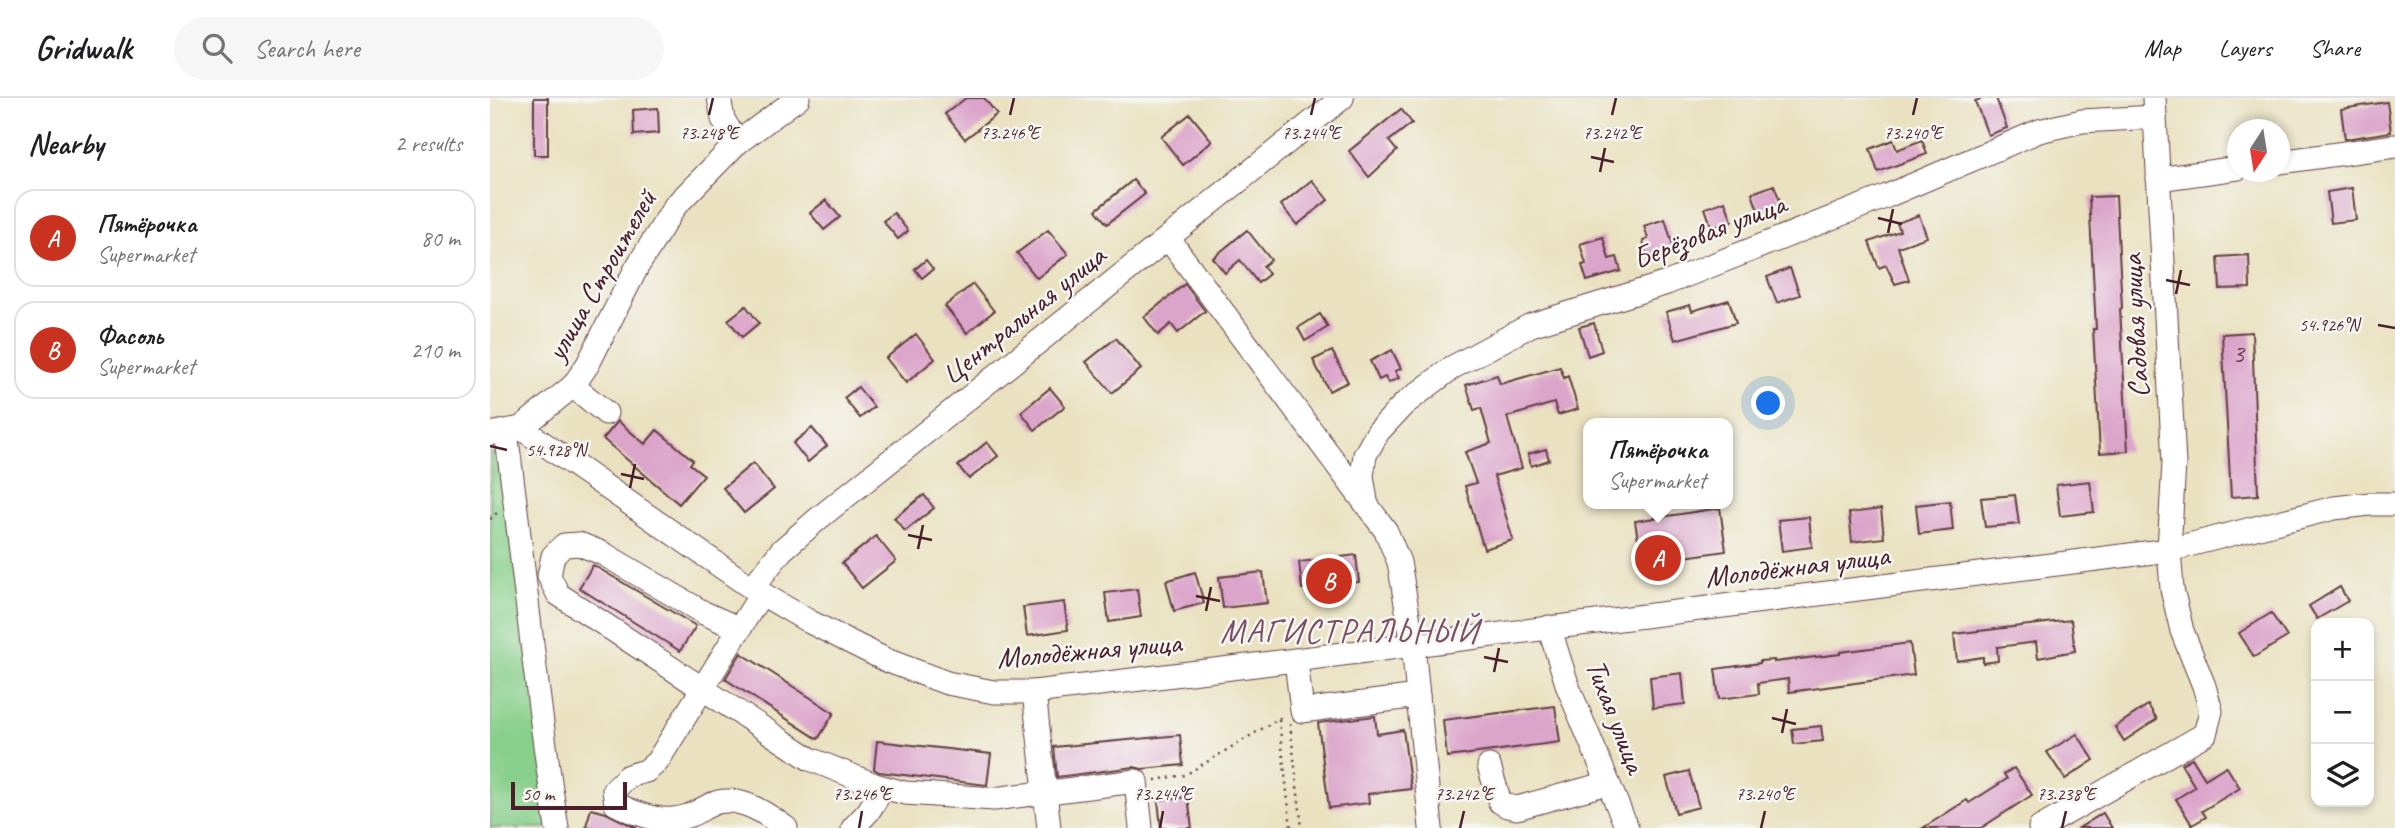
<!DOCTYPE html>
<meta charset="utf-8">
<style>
:root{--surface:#fff;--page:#f6f6f6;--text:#202124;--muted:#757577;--line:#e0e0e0;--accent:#c8321e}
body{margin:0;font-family:Caveat,sans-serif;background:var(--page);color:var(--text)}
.controls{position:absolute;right:21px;bottom:21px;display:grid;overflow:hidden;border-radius:14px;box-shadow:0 4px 10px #0003}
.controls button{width:63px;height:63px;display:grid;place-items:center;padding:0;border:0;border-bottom:2px solid var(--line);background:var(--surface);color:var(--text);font:35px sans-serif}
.compass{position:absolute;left:1737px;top:21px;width:63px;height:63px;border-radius:50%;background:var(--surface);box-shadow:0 4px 10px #0003;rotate:192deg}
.scale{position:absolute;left:21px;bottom:18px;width:116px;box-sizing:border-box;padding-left:7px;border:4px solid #4a1f2b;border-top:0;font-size:19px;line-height:24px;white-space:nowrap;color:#4a1f2b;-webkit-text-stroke:5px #f6f6f2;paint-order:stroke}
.you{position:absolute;left:1279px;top:306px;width:24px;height:24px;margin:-18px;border:5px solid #fff;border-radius:50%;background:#1a73e8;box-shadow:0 0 0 10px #1a73e833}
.badge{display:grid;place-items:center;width:46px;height:46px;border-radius:50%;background:var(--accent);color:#fff;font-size:23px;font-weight:700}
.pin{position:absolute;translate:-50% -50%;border:4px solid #fff;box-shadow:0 2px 7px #0006}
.popup{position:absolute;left:1093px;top:320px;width:150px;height:91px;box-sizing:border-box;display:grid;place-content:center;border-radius:14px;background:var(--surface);filter:drop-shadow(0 2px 5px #0005);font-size:23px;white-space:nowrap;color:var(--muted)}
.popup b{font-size:26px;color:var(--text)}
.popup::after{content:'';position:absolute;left:50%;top:100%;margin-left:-14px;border:14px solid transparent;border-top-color:var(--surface)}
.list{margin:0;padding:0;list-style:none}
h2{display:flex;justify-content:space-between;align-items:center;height:91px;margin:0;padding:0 28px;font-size:30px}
h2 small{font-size:23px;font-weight:400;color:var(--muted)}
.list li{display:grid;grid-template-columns:46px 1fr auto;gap:21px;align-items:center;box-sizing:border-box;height:98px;margin:0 14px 14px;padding:0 14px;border:2px solid var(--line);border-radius:21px}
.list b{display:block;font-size:26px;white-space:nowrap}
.list p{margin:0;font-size:23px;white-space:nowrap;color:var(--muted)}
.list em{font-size:23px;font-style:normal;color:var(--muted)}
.icon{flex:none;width:38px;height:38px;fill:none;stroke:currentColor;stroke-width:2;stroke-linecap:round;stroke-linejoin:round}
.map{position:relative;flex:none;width:1905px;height:730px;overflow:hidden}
header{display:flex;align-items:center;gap:42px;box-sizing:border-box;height:98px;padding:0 35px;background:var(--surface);border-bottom:2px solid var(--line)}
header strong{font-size:33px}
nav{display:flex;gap:38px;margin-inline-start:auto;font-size:24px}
.search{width:490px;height:63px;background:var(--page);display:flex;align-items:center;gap:18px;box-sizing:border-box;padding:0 24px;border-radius:38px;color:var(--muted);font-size:26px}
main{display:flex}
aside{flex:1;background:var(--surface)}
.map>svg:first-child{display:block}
</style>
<header>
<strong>Gridwalk</strong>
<div class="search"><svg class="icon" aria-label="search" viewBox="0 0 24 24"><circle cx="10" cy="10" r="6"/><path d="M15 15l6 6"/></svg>Search here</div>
<nav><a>Map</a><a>Layers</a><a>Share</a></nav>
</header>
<main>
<aside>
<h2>Nearby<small>2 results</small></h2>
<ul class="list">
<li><span class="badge">A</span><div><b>Пятёрочка</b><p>Supermarket</p></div><em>80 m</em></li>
<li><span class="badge">B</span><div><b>Фасоль</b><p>Supermarket</p></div><em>210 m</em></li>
</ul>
</aside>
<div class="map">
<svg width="1905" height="730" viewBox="0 0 1905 730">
<rect width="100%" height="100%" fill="#f6f6f2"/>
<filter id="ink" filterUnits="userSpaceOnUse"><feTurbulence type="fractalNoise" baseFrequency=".0143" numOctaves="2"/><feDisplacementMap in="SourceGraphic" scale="14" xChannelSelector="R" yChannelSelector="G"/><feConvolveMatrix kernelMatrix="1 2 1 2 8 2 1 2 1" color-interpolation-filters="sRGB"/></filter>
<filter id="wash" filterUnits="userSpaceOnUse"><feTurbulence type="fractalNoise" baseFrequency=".00686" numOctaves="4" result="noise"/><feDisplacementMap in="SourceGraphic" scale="28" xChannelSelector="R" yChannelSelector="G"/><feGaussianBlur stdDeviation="1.57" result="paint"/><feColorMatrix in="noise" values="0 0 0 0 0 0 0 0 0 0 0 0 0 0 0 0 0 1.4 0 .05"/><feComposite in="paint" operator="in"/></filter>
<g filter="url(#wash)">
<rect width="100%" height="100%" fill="#e9e1bf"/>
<polygon fill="#88cf8b" stroke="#69775b" stroke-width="2" points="0,354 16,362 67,730 0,730"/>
<g id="blocks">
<g fill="#dba4ca">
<rect x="44" y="0" width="14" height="57"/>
<polygon points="476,0 494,0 507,16 475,41 455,16"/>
<polygon points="1494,0 1506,0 1517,30 1498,37 1485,3"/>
<polygon points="1897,4 1901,34 1855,41 1851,11"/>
<polygon points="168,10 169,35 144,37 143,12"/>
<polygon points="911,11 922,25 899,43 907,53 879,79 859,53"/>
<polygon points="700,16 722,43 693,67 671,39"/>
<polygon points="1403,42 1407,52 1432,42 1437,56 1388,74 1380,51"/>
<polygon points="643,82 655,96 617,126 606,112"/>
<polygon points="822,82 838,102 807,127 791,107"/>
<polygon points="1284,87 1293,111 1270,119 1262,95"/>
<polygon points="1862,90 1866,122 1841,125 1837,94"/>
<polygon points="1626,98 1632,210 1630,211 1638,353 1610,355 1603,231 1606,231 1599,99"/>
<polygon points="336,102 350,119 334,132 320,115"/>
<polygon points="1235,103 1242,123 1222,130 1215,110"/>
<polygon points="404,115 418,133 408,141 393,123"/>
<polygon points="1429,117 1437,139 1408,149 1419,182 1405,186 1396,167 1389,170 1379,144 1410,133 1407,125"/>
<polygon points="1175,121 1184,151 1157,159 1153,143 1158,141 1154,128"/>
<polygon points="558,132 578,156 547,180 527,155"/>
<polygon points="757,132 781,162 773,168 779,176 768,185 750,162 735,175 723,160"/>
<polygon points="1113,139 1119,161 1127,159 1131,173 1097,183 1092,167 1096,166 1090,146"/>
<polygon points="1759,157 1760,190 1730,191 1728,159"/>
<polygon points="436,162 443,171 432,180 425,171"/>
<polygon points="1300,170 1310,197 1287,205 1277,179"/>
<polygon points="483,186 504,213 477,235 455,208"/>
<polygon points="695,186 715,213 688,235 681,226 668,237 654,219"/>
<polygon points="1239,202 1246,225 1185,242 1176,214 1200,207 1202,213"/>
<polygon points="256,208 269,225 252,239 238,222"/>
<polygon points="830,216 838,229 815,243 808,230"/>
<polygon points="1104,225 1112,253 1098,258 1089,229"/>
<polygon points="1762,234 1768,397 1741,399 1732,236"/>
<polygon points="426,236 445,261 416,285 396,260"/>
<polygon points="626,240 651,271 622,295 596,264"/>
<polygon points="902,252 911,271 905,273 909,280 898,285 895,279 889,282 880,263"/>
<polygon points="842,253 858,284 839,293 823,262"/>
<polygon points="1070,269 1074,280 1078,278 1088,311 1068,317 1064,305 1017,319 1032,370 1004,378 1023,442 994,451 975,388 986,385 975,354 1001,345 991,310 984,312 976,287 1007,277 1010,286"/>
<polygon points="368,289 384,309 370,320 354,300"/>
<polygon points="560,290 575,308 545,332 531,314"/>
<polygon points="128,323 155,346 167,332 203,362 200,366 214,377 189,406 113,341"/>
<polygon points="322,330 337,348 318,364 303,345"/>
<polygon points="497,344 508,358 479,381 468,368"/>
<polygon points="1056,351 1059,362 1041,368 1038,356"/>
<polygon points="263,365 284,391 254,415 233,390"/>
<polygon points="1600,383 1604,414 1570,418 1566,387"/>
<polygon points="434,397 444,410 415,433 404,420"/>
<polygon points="1525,397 1529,426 1495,429 1491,400"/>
<polygon points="1460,403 1463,432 1429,436 1426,407"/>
<polygon points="1230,410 1236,453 1152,465 1145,423"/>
<polygon points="1391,411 1394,440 1362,444 1359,415"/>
<polygon points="1319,419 1322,449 1292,453 1288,422"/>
<polygon points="386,438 406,463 372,490 352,465"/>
<polygon points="866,457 869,484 812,491 809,464"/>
<polygon points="103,467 206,528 190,553 89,490"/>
<polygon points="705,474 714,505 684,513 676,483"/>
<polygon points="773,474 777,505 733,510 729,479"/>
<polygon points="1850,489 1858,503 1827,521 1819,508"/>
<polygon points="647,491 651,519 619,524 615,495"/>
<polygon points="574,504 578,532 537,538 533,509"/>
<polygon points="1781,515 1797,539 1764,559 1749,535"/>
<polygon points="1581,522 1585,553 1548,560 1546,544 1507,549 1508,563 1493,565 1493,559 1467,563 1464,536"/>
<polygon points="1420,545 1424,577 1299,594 1298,581 1268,585 1269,596 1229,601 1225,571 1270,565 1270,563 1284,562 1284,564 1350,556 1350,554"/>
<polygon points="251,555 344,615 328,641 235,581"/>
<polygon points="1192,575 1195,606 1163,610 1160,579"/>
<polygon points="1658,607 1667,621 1634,643 1625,629"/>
<polygon points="1065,608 1070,644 957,659 953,622"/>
<polygon points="885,618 887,636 913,632 921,691 878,696 879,705 839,710 828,625"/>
<polygon points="1331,628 1333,643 1304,646 1302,631"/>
<polygon points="1587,636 1604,662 1575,681 1557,654"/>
<polygon points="690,637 693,667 652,671 644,669 567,679 564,649"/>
<polygon points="387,643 501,656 497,687 389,674 384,671"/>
<polygon points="1702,660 1715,681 1736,668 1750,690 1712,713 1716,719 1702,727 1686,701 1705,689 1691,666"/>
<polygon points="1524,670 1542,697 1491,730 1433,730 1477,702 1479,705 1517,681 1514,676"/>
<polygon points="1199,673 1209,709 1186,715 1176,679"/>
<polygon points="698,699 702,730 671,730 668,702"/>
<polygon points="101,711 116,715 147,730 104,730 96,728"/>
<polygon points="1613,715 1622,730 1589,730"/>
</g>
</g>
</g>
<g filter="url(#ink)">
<use href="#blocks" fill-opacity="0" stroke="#623c41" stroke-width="2"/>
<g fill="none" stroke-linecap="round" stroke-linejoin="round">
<defs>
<g id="minor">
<polyline points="229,0 233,21 247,45"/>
<polyline points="1790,64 1905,48"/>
<polyline points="1668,81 1748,70"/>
<polyline points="678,140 896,433 909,464 923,547 941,730"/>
<polyline points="83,288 116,315"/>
<polyline points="31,330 262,490 320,524 396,562 457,585 504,594 544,594 741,570 1679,452 1844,410 1880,406 1905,406"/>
<path d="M16,334C34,466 46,599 67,730"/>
<polyline points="0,336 31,330 83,288 98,266 147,169 185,108 247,45 308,0"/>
<polyline points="876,403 872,378 875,357 888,334 914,306 963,269 1041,227 1177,185 1397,98 1549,33 1592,23 1665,19"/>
<polyline points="262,490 292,452 329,420 852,0"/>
<path d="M271,496L167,664L156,673L138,678L124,692L126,706C142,714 164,723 183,721C203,720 213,708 228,704C253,699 277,716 296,730"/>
<polyline points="1059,529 1078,589 1137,730"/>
<polyline points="250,531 214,515 112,455 89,446 74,447 63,458 59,478 68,496 320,661 385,687 415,695 504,701 646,683 651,730"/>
<polyline points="806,563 812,613 928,598"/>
<polyline points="544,594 559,730"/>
<polyline points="999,668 1010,704 1017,708 1027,710 1118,685"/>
<polyline points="363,730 378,714 393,690"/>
<polyline points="1550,730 1715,636 1721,613 1714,588 1692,533 1682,491 1679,452 1684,365 1664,0"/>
</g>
</defs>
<use href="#minor" stroke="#623c41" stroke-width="25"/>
<g stroke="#623c41" stroke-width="2.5" stroke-dasharray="2 5" stroke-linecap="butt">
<polyline points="0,421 8,414"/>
<polyline points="789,622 801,730"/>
<polyline points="800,626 812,730"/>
<polyline points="665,682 695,677 795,617"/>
</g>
<use href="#minor" stroke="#fff" stroke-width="23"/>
</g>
</g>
<path fill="none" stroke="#4a1f2b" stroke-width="2.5" d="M219,17L223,0M520,17L524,0M821,17L825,0M1122,17L1126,0M1423,17L1427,0M1101,59L1124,64M1110,74L1115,50M1388,120L1412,126M1398,135L1403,111M1676,182L1700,187M1686,196L1691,172M1888,227L1905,230M0,348L17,352M131,376L154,381M140,390L145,366M418,437L442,442M428,451L433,427M706,498L730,503M716,513L721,489M994,559L1018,564M1004,574L1009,550M1282,620L1306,626M1292,635L1297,611M369,730L372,713M670,730L673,713M970,730L974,713M1271,730L1275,713M1572,730L1576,713"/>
<g text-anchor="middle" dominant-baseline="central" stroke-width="5" stroke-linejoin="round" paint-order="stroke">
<g font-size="26" fill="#6e4053">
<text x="1748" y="255">3</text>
</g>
<g font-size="30" fill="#4a1f2b" stroke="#f6f6f2">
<text transform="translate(1219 133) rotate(-21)">Берёзовая улица</text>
<text transform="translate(111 177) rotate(-60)">улица Строителей</text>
<text transform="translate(533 217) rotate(-39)">Центральная улица</text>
<text transform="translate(1645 228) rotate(-93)">Садовая улица</text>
<text transform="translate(1307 468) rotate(-7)">Молодёжная улица</text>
<text transform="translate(599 552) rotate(-5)">Молодёжная улица</text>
<text transform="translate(1126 618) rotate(69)">Тихая улица</text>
</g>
<g font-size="33" letter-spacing="2" fill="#7d4e63" stroke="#f6f6f2">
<text x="860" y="533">МАГИСТРАЛЬНЫЙ</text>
</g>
</g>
<g font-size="18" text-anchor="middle" fill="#4a1f2b" stroke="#f6f6f2" stroke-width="5" stroke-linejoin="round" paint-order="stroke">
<text x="219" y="41">73.248°E</text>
<text x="520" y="41">73.246°E</text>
<text x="821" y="41">73.244°E</text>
<text x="1122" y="41">73.242°E</text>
<text x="1423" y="41">73.240°E</text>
<text x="1839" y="233">54.926°N</text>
<text x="66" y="358">54.928°N</text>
<text x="372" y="702">73.246°E</text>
<text x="673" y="702">73.244°E</text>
<text x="974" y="702">73.242°E</text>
<text x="1275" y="702">73.240°E</text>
<text x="1576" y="702">73.238°E</text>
</g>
</svg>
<div class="controls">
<button>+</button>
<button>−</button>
<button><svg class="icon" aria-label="layers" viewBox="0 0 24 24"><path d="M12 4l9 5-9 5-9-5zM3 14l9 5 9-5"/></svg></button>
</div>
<svg class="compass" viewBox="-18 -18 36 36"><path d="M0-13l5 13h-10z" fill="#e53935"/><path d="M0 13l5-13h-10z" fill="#757577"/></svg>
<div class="scale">50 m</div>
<div class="you"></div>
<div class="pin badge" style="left:1168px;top:460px">A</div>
<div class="popup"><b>Пятёрочка</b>Supermarket</div>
<div class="pin badge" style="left:839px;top:483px">B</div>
</div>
</main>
